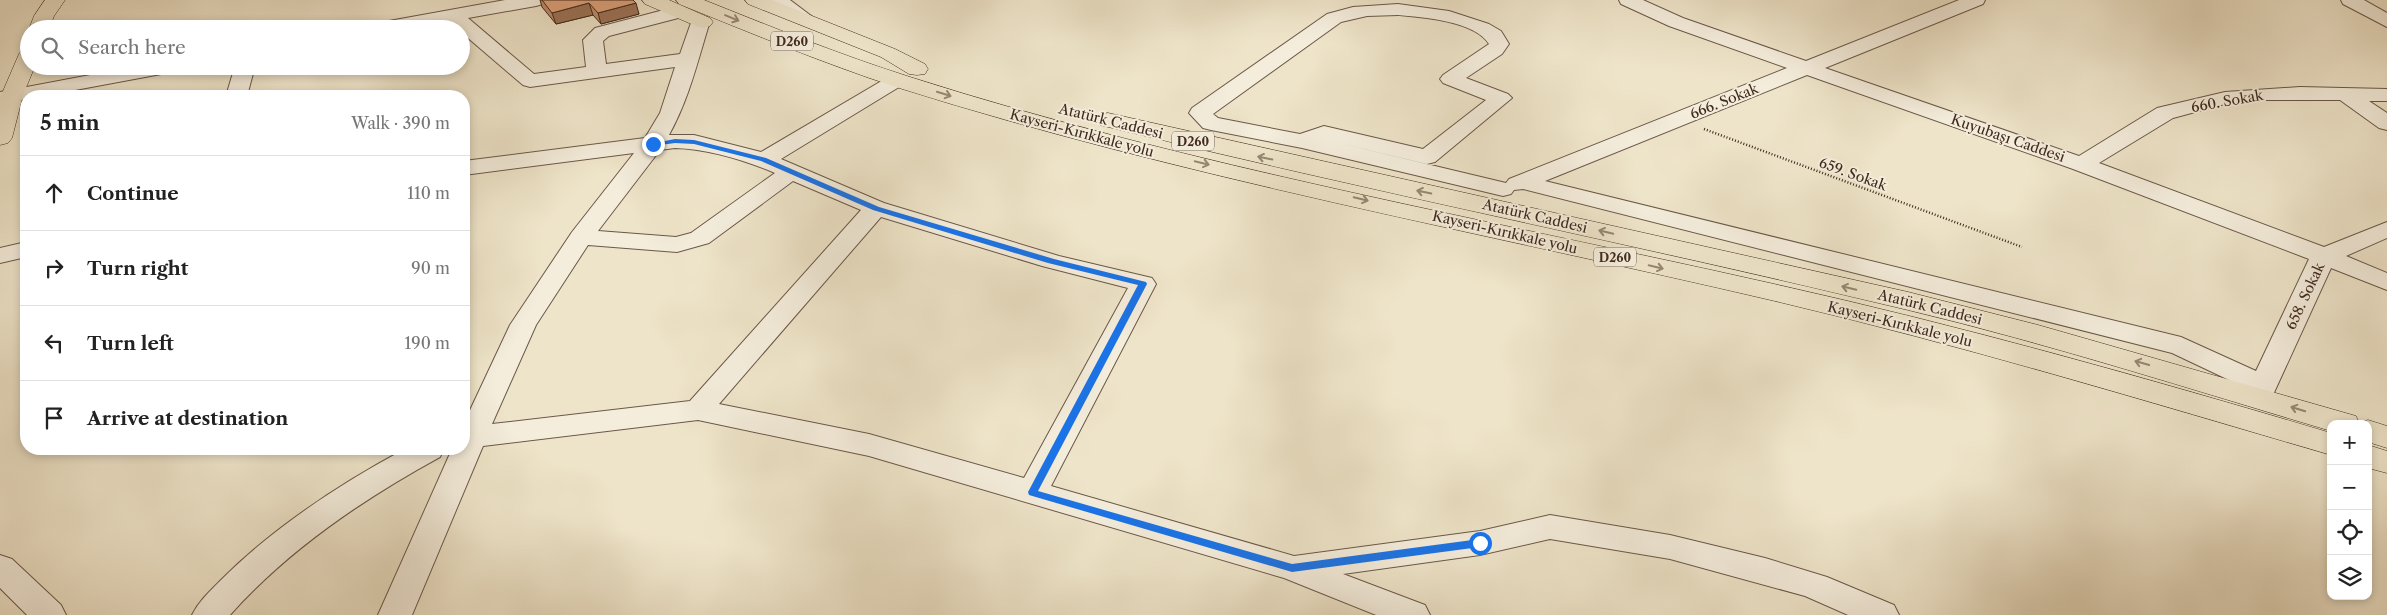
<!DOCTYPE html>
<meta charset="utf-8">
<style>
:root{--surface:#fff;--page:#f6f6f6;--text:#222;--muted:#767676;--line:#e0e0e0}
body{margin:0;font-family:"Libre Caslon Text",serif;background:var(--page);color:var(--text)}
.controls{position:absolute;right:15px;bottom:15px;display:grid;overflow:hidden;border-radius:10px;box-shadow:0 2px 8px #0003}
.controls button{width:45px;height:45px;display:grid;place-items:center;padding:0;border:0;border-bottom:1px solid var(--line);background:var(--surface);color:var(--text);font:25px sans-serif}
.stop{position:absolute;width:15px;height:15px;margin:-11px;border:4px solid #1a73e8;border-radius:50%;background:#fff}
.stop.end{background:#1a73e8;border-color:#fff;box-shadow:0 1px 5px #0008}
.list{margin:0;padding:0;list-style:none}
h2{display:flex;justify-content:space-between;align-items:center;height:65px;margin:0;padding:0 20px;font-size:21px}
h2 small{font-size:16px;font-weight:400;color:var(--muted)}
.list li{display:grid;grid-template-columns:32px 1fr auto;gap:15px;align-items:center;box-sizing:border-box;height:75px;padding:0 20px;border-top:1px solid var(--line)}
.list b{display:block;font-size:19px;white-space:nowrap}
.list em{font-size:16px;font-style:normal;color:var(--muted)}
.icon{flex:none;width:28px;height:28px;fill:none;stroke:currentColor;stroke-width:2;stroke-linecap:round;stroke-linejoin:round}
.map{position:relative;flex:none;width:2387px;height:615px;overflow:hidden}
.search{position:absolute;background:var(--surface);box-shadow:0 2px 8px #0003;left:20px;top:20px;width:450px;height:55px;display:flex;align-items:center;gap:12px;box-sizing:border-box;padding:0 18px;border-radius:28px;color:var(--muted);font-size:19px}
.panel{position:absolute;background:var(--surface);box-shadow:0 2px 8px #0003;left:20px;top:90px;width:450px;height:365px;border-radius:20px}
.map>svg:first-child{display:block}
</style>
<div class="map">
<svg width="2387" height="615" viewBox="0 0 2387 615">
<rect width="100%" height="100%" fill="#eee4c9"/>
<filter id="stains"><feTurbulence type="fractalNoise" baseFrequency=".004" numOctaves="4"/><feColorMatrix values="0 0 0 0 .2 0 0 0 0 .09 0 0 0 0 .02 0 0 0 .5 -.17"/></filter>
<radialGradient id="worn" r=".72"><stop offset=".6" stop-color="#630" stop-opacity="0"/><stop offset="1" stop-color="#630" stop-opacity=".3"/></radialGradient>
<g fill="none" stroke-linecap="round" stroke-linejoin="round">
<defs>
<g id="minor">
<path d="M505,0H545L543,4L536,6L468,18L534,74L586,67L583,40L595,28L679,6L686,8L688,12L686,16L609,36L603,41L606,64L680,54L693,17H707L710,21C698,60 689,99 669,135H694L761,152L890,76L897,74L904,76L907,80L904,84L781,159L884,203L1059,256L1152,278L1156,284L1051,486L1294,556L1480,531L1550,515L1670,535L1765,558L1827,577L1894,605L1899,615H1848L1805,596L1670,559L1550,539L1480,555L1343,574L1425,605L1430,615H1376L1284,578L869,456L698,420L483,446L412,615H378L452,449H464V423L510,325L572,232L634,153L464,175V161L645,138L660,113L675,67L530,87L523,85L461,32V29H457L449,22L411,29H369L371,25L378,23ZM675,148C708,149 744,160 775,173L691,233L676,237L598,231L660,150ZM793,181L861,210L690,401L492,424L536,325L588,245L677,252L709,243ZM881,217L1042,266L1128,288L1024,478L869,434L719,404Z"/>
<path d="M769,0H790L818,21L815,25C800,29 777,12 769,0Z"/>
<path d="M1619,0H1643L1683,18L1806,61L1959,0H1985L1983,4L1825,68L2079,156L2157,108L2225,92L2300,87L2387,89V101H2369L2387,113V130L2379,128L2340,100H2260L2225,104L2173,118L2099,163L2324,247L2387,222V238L2346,256L2387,273V290L2331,268L2272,397L2268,404L2258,407L2248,404L2244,397L2248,389L2172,353L1523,189L1514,190L1511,194L1503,196L1302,148L1211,130L1203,128L1189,113L1192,108L1327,14L1353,7L1398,4L1449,11L1489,24L1501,31L1509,44L1502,54L1466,78L1508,94L1512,98L1435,162L1427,164L1326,140L1506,183L1509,179L1787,68L1669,26L1621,4ZM1398,15C1422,17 1475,21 1489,44L1443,75L1440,79L1443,83L1486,100L1423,149L1324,126L1300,134L1218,118L1213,114L1341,22L1367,16ZM1807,75L2073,169L2309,259L2256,371L2181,337L1545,181Z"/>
<polygon points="2341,0 2364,0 2387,13 2387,27 2343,4"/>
<polygon points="138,66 182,66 179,70 172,72 43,96 26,96 26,99 0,104 0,92"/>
<polygon points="235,66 255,66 247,96 226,96"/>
<polygon points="26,242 26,257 0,263 0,248"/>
<path d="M405,449H444L440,457C363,499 289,549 230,615H192C199,601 210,591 221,580C274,527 340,484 405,449Z"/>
<polygon points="0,555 12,559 61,605 66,615 27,615 0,588"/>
</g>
<g id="major">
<polygon points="45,0 65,0 54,16 49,29 29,29 34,16"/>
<polygon points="29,48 29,66 35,66 23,95 12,138 8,143 0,145 0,98 19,54 22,50"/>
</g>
<g id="highway">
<polygon points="642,0 669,0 710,18 713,22 710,26 703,28 696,26 645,4"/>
<path d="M676,0H704C772,27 840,55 910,77C1192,167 1486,219 1774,284C1962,326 2147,378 2331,433V455C2146,401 1962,345 1775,301C1481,232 1184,178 896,87C823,63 751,33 679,4Z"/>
<polygon points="745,0 772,0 895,49 925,64 928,69 925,74 917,75 909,74 881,57 748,4"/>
<path d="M1108,113L1908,292L2038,325L2356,416L2359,423L2368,420L2387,426V448L2368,442V424H2331V431C2190,389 2050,344 1908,310C1639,245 1368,191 1100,125L1097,120L1100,115Z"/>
<polygon points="2368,445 2387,451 2387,473 2368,468"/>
</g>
</defs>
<use href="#minor" stroke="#6b5848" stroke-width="2"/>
<use href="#major" stroke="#3f2a1d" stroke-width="1"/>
<use href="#highway" stroke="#3f2a1d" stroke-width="1"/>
<polyline stroke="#3f2a1d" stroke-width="2.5" stroke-dasharray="1 2" stroke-linecap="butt" points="1704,129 2022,247"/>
<use href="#minor" fill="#f4eddc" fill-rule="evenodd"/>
<use href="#major" fill="#eee4c9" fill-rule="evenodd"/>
<use href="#highway" fill="#eee4c9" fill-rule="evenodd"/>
</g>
<polygon fill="#c18c6b" stroke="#3f2a1d" points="540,0 633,0 639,14 601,24 593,15 556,24 542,7"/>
<g fill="#9d7257" stroke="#3f2a1d">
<polygon points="589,3 593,15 556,24 552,13"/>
<polygon points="636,3 639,14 601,24 598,13"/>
</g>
<polygon fill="#e0a37c" stroke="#3f2a1d" points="542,0 633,0 636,3 598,13 589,3 552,13"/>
<defs><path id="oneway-shaft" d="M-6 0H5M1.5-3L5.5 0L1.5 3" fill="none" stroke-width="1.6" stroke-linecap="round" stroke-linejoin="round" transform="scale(1.25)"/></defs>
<g stroke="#968773">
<use href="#oneway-shaft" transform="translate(732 18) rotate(22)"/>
<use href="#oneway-shaft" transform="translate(944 94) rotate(17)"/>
<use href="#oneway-shaft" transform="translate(1265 158) rotate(-168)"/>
<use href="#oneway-shaft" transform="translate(1202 163) rotate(13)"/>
<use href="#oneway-shaft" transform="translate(1424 192) rotate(-168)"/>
<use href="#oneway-shaft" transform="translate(1361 199) rotate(13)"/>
<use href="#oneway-shaft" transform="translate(1606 232) rotate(-167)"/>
<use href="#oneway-shaft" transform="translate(1656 267) rotate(13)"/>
<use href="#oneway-shaft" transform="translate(1849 288) rotate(-167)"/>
<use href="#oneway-shaft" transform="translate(2142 363) rotate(-164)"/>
<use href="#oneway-shaft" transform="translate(2298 409) rotate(-163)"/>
</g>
<polygon fill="#1a73e8" points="675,139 694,140 766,158 879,207 1054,259 1146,282 1147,284 1038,491 1292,564 1480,539 1485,543 1480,547 1292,572 1029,495 1028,492 1138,285 1048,263 873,210 761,161 694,144 675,143 653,146 649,144"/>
<g text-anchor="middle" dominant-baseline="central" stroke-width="4" stroke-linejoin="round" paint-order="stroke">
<g fill="#f4eddc" stroke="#756456" stroke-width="1">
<rect x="771" y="31.5" width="42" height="19" rx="4"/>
<rect x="1172" y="131.5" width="42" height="19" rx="4"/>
<rect x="1594" y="247.5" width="42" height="19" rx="4"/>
</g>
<g font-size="12" font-weight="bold" fill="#3f2a1d">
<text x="792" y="41">D260</text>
<text x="1193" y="141">D260</text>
<text x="1615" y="257">D260</text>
</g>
<g font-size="14" fill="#3f2a1d" stroke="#f4eddc">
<text transform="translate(1724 101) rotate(-22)">666. Sokak</text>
<text transform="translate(2227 101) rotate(-10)">660. Sokak</text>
<text transform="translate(1111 121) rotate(14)">Atatürk Caddesi</text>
<text transform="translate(1082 133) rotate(15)">Kayseri-Kırıkkale yolu</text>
<text transform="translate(2008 138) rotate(19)">Kuyubaşı Caddesi</text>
<text transform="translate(1853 174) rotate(20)">659. Sokak</text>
<text transform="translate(1535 216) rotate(13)">Atatürk Caddesi</text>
<text transform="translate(1505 232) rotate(13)">Kayseri-Kırıkkale yolu</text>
<text transform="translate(2305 296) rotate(-65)">658. Sokak</text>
<text transform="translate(1930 307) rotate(14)">Atatürk Caddesi</text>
<text transform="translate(1900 324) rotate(14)">Kayseri-Kırıkkale yolu</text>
</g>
</g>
<rect width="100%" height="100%" filter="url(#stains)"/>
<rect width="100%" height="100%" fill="url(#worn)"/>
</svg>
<div class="controls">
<button>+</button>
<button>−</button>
<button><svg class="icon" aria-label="locate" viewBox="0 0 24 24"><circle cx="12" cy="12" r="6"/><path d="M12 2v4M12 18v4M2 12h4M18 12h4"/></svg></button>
<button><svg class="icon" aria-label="layers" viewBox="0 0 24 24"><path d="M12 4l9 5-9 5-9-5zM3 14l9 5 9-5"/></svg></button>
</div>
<div class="stop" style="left:1480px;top:543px"></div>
<div class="stop end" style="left:653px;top:144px"></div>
<div class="search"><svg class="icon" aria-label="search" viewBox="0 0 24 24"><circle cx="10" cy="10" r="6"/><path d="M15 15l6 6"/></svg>Search here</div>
<section class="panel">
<h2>5 min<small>Walk · 390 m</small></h2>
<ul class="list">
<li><svg class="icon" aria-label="ahead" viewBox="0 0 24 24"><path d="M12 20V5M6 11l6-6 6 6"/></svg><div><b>Continue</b></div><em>110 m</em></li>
<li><svg class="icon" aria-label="right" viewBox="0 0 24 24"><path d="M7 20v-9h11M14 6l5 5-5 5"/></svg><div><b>Turn right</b></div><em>90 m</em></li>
<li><svg class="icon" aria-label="left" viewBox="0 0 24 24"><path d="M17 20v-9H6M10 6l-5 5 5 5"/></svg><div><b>Turn left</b></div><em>190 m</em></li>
<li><svg class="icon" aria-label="arrive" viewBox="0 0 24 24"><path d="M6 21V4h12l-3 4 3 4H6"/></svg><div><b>Arrive at destination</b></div></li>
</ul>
</section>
</div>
